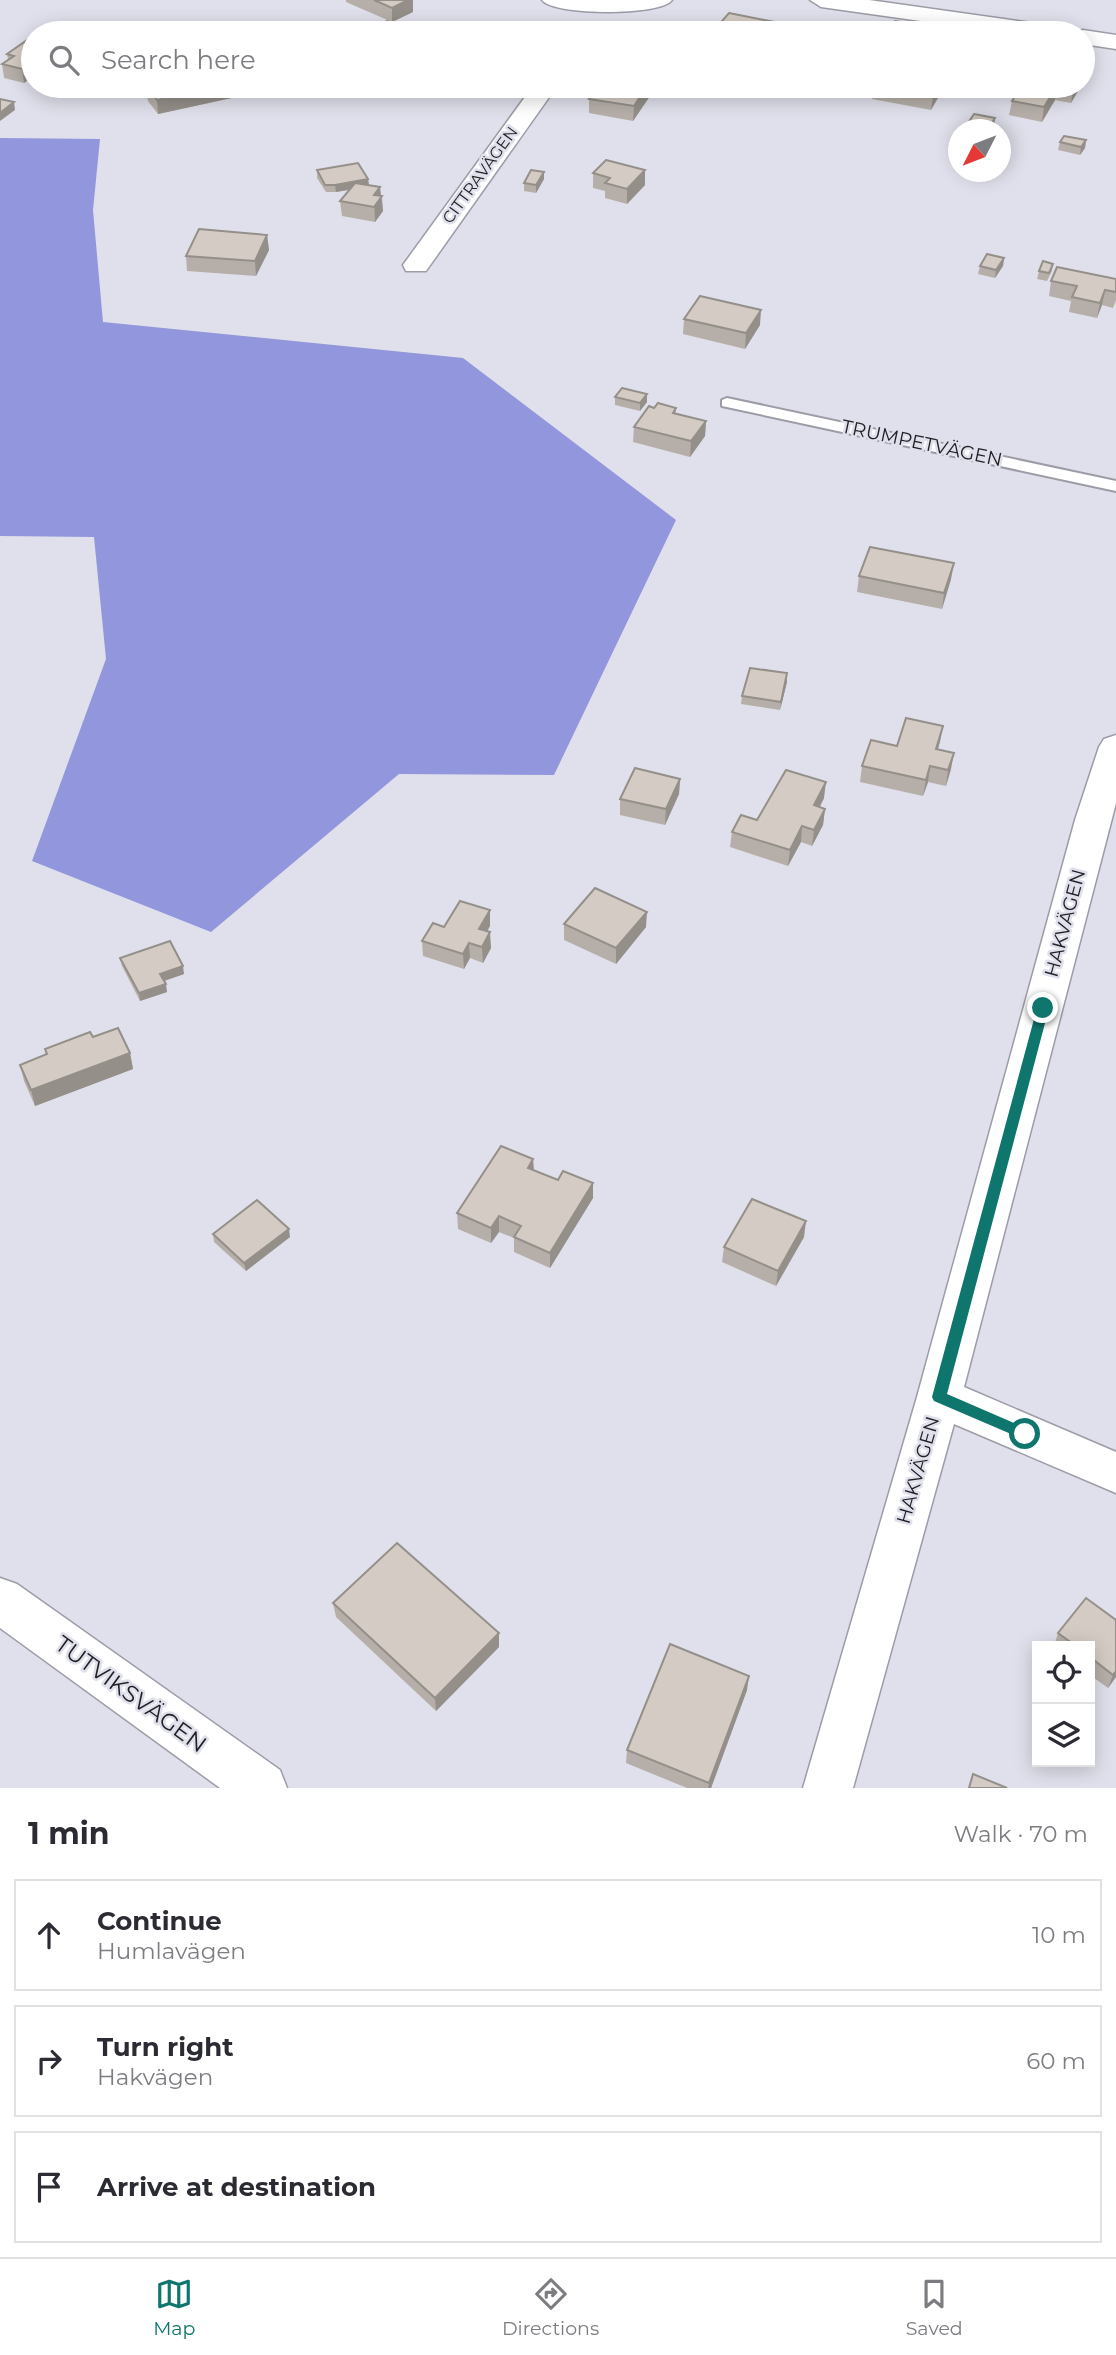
<!DOCTYPE html>
<meta charset="utf-8">
<style>
:root{--surface:#fff;--page:#f7f7f7;--text:#2b2b33;--muted:#7c7c81;--line:#e1e1e2;--accent:#0f766e}
body{margin:0;font-family:Montserrat,sans-serif;background:var(--page);color:var(--text)}
.controls{position:absolute;right:21px;bottom:21px;display:grid;overflow:hidden;border-radius:0px;box-shadow:0 4px 18px #0003}
.controls button{width:63px;height:63px;display:grid;place-items:center;padding:0;border:0;border-bottom:2px solid var(--line);background:var(--surface);color:var(--text);font:35px sans-serif}
.compass{position:absolute;left:948px;top:119px;width:63px;height:63px;border-radius:50%;background:var(--surface);box-shadow:0 4px 18px #0003;rotate:228deg}
.stop{position:absolute;width:21px;height:21px;margin:-16px;border:5px solid #0f766e;border-radius:50%;background:#fff}
.stop.end{background:#0f766e;border-color:#fff;box-shadow:0 2px 7px #0008}
.list{margin:0;padding:0;list-style:none}
h2{display:flex;justify-content:space-between;align-items:center;height:91px;margin:0;padding:0 28px;font-size:30px}
h2 small{font-size:23px;font-weight:400;color:var(--muted)}
.list li{display:grid;grid-template-columns:46px 1fr auto;gap:21px;align-items:center;box-sizing:border-box;height:112px;margin:0 14px 14px;padding:0 14px;border:2px solid var(--line);border-radius:0px}
.list b{display:block;font-size:26px;white-space:nowrap}
.list p{margin:0;font-size:23px;white-space:nowrap;color:var(--muted)}
.list em{font-size:23px;font-style:normal;color:var(--muted)}
.icon{flex:none;width:38px;height:38px;fill:none;stroke:currentColor;stroke-width:2;stroke-linecap:round;stroke-linejoin:round}
.map{position:relative;flex:none;width:1116px;height:1788px;overflow:hidden}
.search{position:absolute;background:var(--surface);box-shadow:0 4px 18px #0003;left:21px;right:21px;top:21px;height:77px;display:flex;align-items:center;gap:18px;box-sizing:border-box;padding:0 24px;border-radius:38px;color:var(--muted);font-size:26px}
.sheet{height:469px;background:var(--surface)}
nav{display:flex;justify-content:space-around;align-items:center;box-sizing:border-box;height:98px;border-top:2px solid var(--line);background:var(--surface);font-size:19px;color:var(--muted)}
nav a{display:grid;justify-items:center;gap:4px}
nav .on{color:var(--accent)}
.map>svg:first-child{display:block}
</style>
<div class="map">
<svg width="1116" height="1788" viewBox="0 0 1116 1788">
<rect width="100%" height="100%" fill="#dfe0eb"/>
<polygon fill="#9296dc" points="0,138 100,139 93,210 103,322 463,358 676,520 554,775 399,774 211,932 32,861 106,659 94,537 0,536"/>
<g fill="none" stroke-linecap="round" stroke-linejoin="round">
<defs>
<polygon id="lane" points="727,398 1116,481 1116,491 722,406 722,400"/>
<g id="street">
<path d="M542,0H672C662,16 553,16 542,0Z"/>
<polygon points="810,0 869,0 1053,26 1061,28 1065,33 1006,33 821,7"/>
<polygon points="1083,30 1116,35 1116,49 1083,44 1083,33 1074,33"/>
<polygon points="533,86 557,86 426,271 406,271 403,265"/>
<polygon points="1116,735 1116,803 964,1387 1116,1452 1116,1493 954,1424 853,1788 803,1788 917,1397 1075,820 1099,747 1104,739"/>
<polygon points="0,1578 17,1584 280,1770 287,1788 220,1788 0,1628"/>
</g>
</defs>
<use href="#lane" stroke="#9b9ca6" stroke-width="4"/>
<use href="#street" stroke="#9b9ca6" stroke-width="3"/>
<use href="#lane" fill="#fff" fill-rule="evenodd"/>
<use href="#street" fill="#fff" fill-rule="evenodd"/>
</g>
<g fill="#b6afa9">
<polygon points="346,0 413,0 413,12 392,22 346,2"/>
<polygon points="376,26 409,30 409,33 377,33"/>
<polygon points="715,29 799,33 715,33"/>
<polygon points="33,36 24,83 4,78 2,64 8,59 7,54"/>
<polygon points="146,86 235,86 236,97 158,114 148,101"/>
<polygon points="873,86 944,86 943,89 931,110 872,99"/>
<polygon points="1005,86 1081,86 1071,103 1055,100 1042,122 1009,115 1012,101 1017,92 1004,90"/>
<polygon points="652,93 633,121 589,113 589,99"/>
<polygon points="995,118 994,126 992,130 967,130 968,123"/>
<polygon points="1086,140 1085,148 1080,155 1058,150 1060,142"/>
<polygon points="317,170 368,179 369,185 382,196 383,211 375,222 342,216 340,201 349,190 336,192 326,192 317,178"/>
<polygon points="544,172 544,179 536,193 524,191 524,183"/>
<polygon points="593,173 645,185 627,204 605,198 605,191 593,188"/>
<polygon points="267,235 269,250 256,276 187,271 186,256"/>
<polygon points="1004,258 1003,266 995,278 978,274 980,266"/>
<polygon points="1053,264 1052,271 1047,281 1037,279 1039,271"/>
<polygon points="1116,279 1116,300 1113,308 1102,305 1097,318 1069,312 1071,301 1049,296 1051,281"/>
<polygon points="684,319 760,325 745,349 683,334"/>
<polygon points="647,394 647,402 640,411 615,405 615,397"/>
<polygon points="654,408 676,408 676,413 706,421 705,436 690,457 633,442 634,427"/>
<polygon points="859,576 951,579 942,609 857,592"/>
<polygon points="787,673 787,682 780,710 741,704 742,696"/>
<polygon points="943,726 938,749 951,769 946,786 928,782 923,796 860,782 862,766 897,746"/>
<polygon points="680,779 679,794 665,825 620,815 620,799"/>
<polygon points="824,798 820,807 825,809 823,825 812,846 801,842 788,866 730,847 732,832 757,820"/>
<polygon points="564,924 646,927 616,964 564,940"/>
<polygon points="490,926 487,931 491,948 483,963 470,958 464,969 423,956 422,941 444,927"/>
<polygon points="120,958 184,974 164,981 167,992 140,1001 122,966"/>
<polygon points="45,1049 130,1053 133,1069 35,1106 24,1081 20,1065 46,1055"/>
<polygon points="533,1159 534,1170 558,1180 593,1183 593,1198 550,1268 514,1252 514,1238 499,1232 491,1243 458,1229 457,1213"/>
<polygon points="213,1234 290,1237 246,1271 214,1242"/>
<polygon points="804,1237 776,1286 722,1262 724,1247"/>
<polygon points="1086,1598 1116,1620 1116,1677 1108,1688 1090,1675 1090,1646 1054,1646 1058,1633"/>
<polygon points="333,1603 499,1633 499,1647 436,1711 336,1617"/>
<polygon points="747,1690 711,1788 687,1788 626,1763 627,1750"/>
</g>
<g fill="#948f89">
<polygon points="408,0 413,0 413,12 392,22 392,8"/>
<polygon points="33,61 33,77 24,83 22,69"/>
<polygon points="221,86 235,86 236,97 158,114 157,100"/>
<polygon points="647,86 652,86 652,93 633,121 634,106"/>
<polygon points="938,86 944,86 943,89 931,110 933,95"/>
<polygon points="1057,86 1055,100 1042,122 1044,107"/>
<polygon points="1075,86 1081,86 1071,103 1073,89"/>
<polygon points="14,102 15,110 0,121 0,113"/>
<polygon points="995,118 994,126 992,130 989,130"/>
<polygon points="1086,140 1085,148 1080,155 1081,147"/>
<polygon points="645,170 645,185 627,204 627,189"/>
<polygon points="544,172 544,179 536,193 536,185"/>
<polygon points="368,179 369,186 336,192 335,185"/>
<polygon points="380,187 383,211 375,222 374,195"/>
<polygon points="267,235 269,250 256,276 255,261"/>
<polygon points="1004,258 1003,266 995,278 996,270"/>
<polygon points="1105,290 1102,305 1097,318 1100,303"/>
<polygon points="761,310 760,325 745,349 746,333"/>
<polygon points="647,394 647,402 640,411 640,403"/>
<polygon points="706,421 705,436 690,457 691,441"/>
<polygon points="954,563 951,579 942,609 944,593"/>
<polygon points="787,673 787,682 780,710 781,702"/>
<polygon points="943,726 940,742 933,765 936,749"/>
<polygon points="954,753 951,769 946,786 948,770"/>
<polygon points="930,766 928,782 923,796 926,780"/>
<polygon points="680,779 679,794 665,825 666,809"/>
<polygon points="826,782 824,798 812,821 814,805"/>
<polygon points="825,809 823,825 812,846 814,830"/>
<polygon points="802,826 801,842 788,866 790,850"/>
<polygon points="490,910 490,926 479,945 479,929"/>
<polygon points="647,912 646,927 616,964 616,948"/>
<polygon points="490,932 491,948 483,963 482,947"/>
<polygon points="469,943 470,958 464,969 463,954"/>
<polygon points="183,966 184,974 161,982 160,974"/>
<polygon points="166,984 167,992 140,1001 139,993"/>
<polygon points="130,1053 133,1069 35,1106 31,1090"/>
<polygon points="533,1159 534,1175 528,1168"/>
<polygon points="593,1183 593,1198 550,1268 550,1253"/>
<polygon points="499,1216 499,1232 491,1243 491,1228"/>
<polygon points="806,1221 804,1237 776,1286 778,1271"/>
<polygon points="289,1229 290,1237 246,1271 244,1263"/>
<polygon points="499,1633 499,1647 436,1711 435,1698"/>
<polygon points="1116,1671 1116,1677 1108,1688 1113,1675"/>
<polygon points="749,1676 747,1690 711,1788 708,1788 709,1783"/>
</g>
<g fill="#d4ccc4" stroke="#948f89" stroke-width="2">
<polygon points="374,0 408,0 392,8"/>
<polygon points="729,13 800,27 795,33 735,33 715,29"/>
<polygon points="387,21 409,30 402,33 393,33 376,26"/>
<polygon points="895,21 918,25 913,33 888,33"/>
<polygon points="33,36 33,61 22,69 2,64 14,56 7,54"/>
<polygon points="146,86 221,86 157,100"/>
<polygon points="598,86 647,86 634,106 589,99"/>
<polygon points="881,86 938,86 933,95"/>
<polygon points="1021,86 1057,86 1044,107 1012,101"/>
<polygon points="1058,86 1075,86 1073,89"/>
<polygon points="0,99 14,102 0,113"/>
<polygon points="974,114 995,118 989,127 968,123"/>
<polygon points="1064,136 1086,140 1081,147 1060,142"/>
<polygon points="606,160 645,170 627,189 605,183 610,178 593,173"/>
<polygon points="358,163 368,179 335,185 325,185 317,170"/>
<polygon points="531,170 544,172 536,185 524,183"/>
<polygon points="355,183 380,187 374,195 382,196 374,207 340,201"/>
<polygon points="199,229 267,235 255,261 186,256"/>
<polygon points="987,254 1004,258 996,270 980,266"/>
<polygon points="1043,261 1053,264 1049,273 1039,271"/>
<polygon points="1057,267 1116,279 1116,292 1105,290 1100,303 1072,297 1077,286 1051,281"/>
<polygon points="700,296 761,310 746,333 684,319"/>
<polygon points="622,388 647,394 640,403 615,397"/>
<polygon points="658,403 676,408 673,413 706,421 691,441 634,427 649,406 654,408"/>
<polygon points="870,547 954,563 944,593 859,576"/>
<polygon points="750,668 787,673 781,702 742,696"/>
<polygon points="906,718 943,726 936,749 954,753 948,770 930,766 926,780 862,766 871,740 897,746"/>
<polygon points="635,768 680,779 666,809 620,799"/>
<polygon points="786,770 826,782 814,805 825,809 814,830 802,826 790,850 732,832 741,815 757,820"/>
<polygon points="595,888 647,912 616,948 564,924"/>
<polygon points="460,901 490,910 479,929 490,932 482,947 469,943 463,954 422,941 433,923 444,927"/>
<polygon points="170,941 183,966 160,974 166,984 139,993 120,958"/>
<polygon points="118,1028 130,1053 31,1090 20,1065 47,1054 45,1049 90,1032 93,1037"/>
<polygon points="501,1146 533,1159 528,1168 558,1180 563,1171 593,1183 550,1253 514,1237 521,1226 499,1216 491,1228 457,1213"/>
<polygon points="752,1199 806,1221 778,1271 724,1247"/>
<polygon points="257,1200 289,1229 244,1263 213,1234"/>
<polygon points="397,1543 499,1633 435,1698 333,1603"/>
<polygon points="1086,1598 1116,1620 1116,1671 1113,1675 1090,1657 1090,1646 1076,1646 1058,1633"/>
<polygon points="670,1644 749,1676 709,1783 627,1750"/>
<polygon points="973,1774 1007,1788 969,1788"/>
</g>
<polygon fill="#0f766e" points="1043,1003 1049,1008 947,1394 1030,1430 1032,1434 1025,1440 934,1401 932,1397 1037,1008"/>
<g text-anchor="middle" dominant-baseline="central" stroke-width="5" stroke-linejoin="round" paint-order="stroke">
<g font-size="16" fill="#212125" stroke="#dfe0eb">
<text transform="translate(480 175) rotate(-54)">CITTRAVÄGEN</text>
</g>
<g font-size="19" fill="#212125" stroke="#dfe0eb">
<text transform="translate(922 443) rotate(12)">TRUMPETVÄGEN</text>
<text transform="translate(1065 923) rotate(-75)">HAKVÄGEN</text>
<text transform="translate(918 1470) rotate(-74)">HAKVÄGEN</text>
</g>
<g font-size="23" fill="#212125" stroke="#dfe0eb">
<text transform="translate(131 1694) rotate(36)">TUTVIKSVÄGEN</text>
</g>
</g>
</svg>
<div class="controls">
<button><svg class="icon" aria-label="locate" viewBox="0 0 24 24"><circle cx="12" cy="12" r="6"/><path d="M12 2v4M12 18v4M2 12h4M18 12h4"/></svg></button>
<button><svg class="icon" aria-label="layers" viewBox="0 0 24 24"><path d="M12 4l9 5-9 5-9-5zM3 14l9 5 9-5"/></svg></button>
</div>
<svg class="compass" viewBox="-18 -18 36 36"><path d="M0-13l5 13h-10z" fill="#e53935"/><path d="M0 13l5-13h-10z" fill="#7c7c81"/></svg>
<div class="stop" style="left:1025px;top:1434px"></div>
<div class="stop end" style="left:1043px;top:1008px"></div>
<div class="search"><svg class="icon" aria-label="search" viewBox="0 0 24 24"><circle cx="10" cy="10" r="6"/><path d="M15 15l6 6"/></svg>Search here</div>
</div>
<section class="sheet">
<h2>1 min<small>Walk · 70 m</small></h2>
<ul class="list">
<li><svg class="icon" aria-label="ahead" viewBox="0 0 24 24"><path d="M12 20V5M6 11l6-6 6 6"/></svg><div><b>Continue</b><p>Humlavägen</p></div><em>10 m</em></li>
<li><svg class="icon" aria-label="right" viewBox="0 0 24 24"><path d="M7 20v-9h11M14 6l5 5-5 5"/></svg><div><b>Turn right</b><p>Hakvägen</p></div><em>60 m</em></li>
<li><svg class="icon" aria-label="arrive" viewBox="0 0 24 24"><path d="M6 21V4h12l-3 4 3 4H6"/></svg><div><b>Arrive at destination</b></div></li>
</ul>
</section>
<nav>
<a class="on"><svg class="icon" aria-label="map" viewBox="0 0 24 24"><path d="M3 6l6-2 6 2 6-2v14l-6 2-6-2-6 2zM9 4v14M15 6v14"/></svg>Map</a>
<a><svg class="icon" aria-label="directions" viewBox="0 0 24 24"><path d="M12 3l9 9-9 9-9-9zM9 14v-3h6M13 9l2 2-2 2"/></svg>Directions</a>
<a><svg class="icon" aria-label="saved" viewBox="0 0 24 24"><path d="M7 4h10v16l-5-4-5 4z"/></svg>Saved</a>
</nav>
